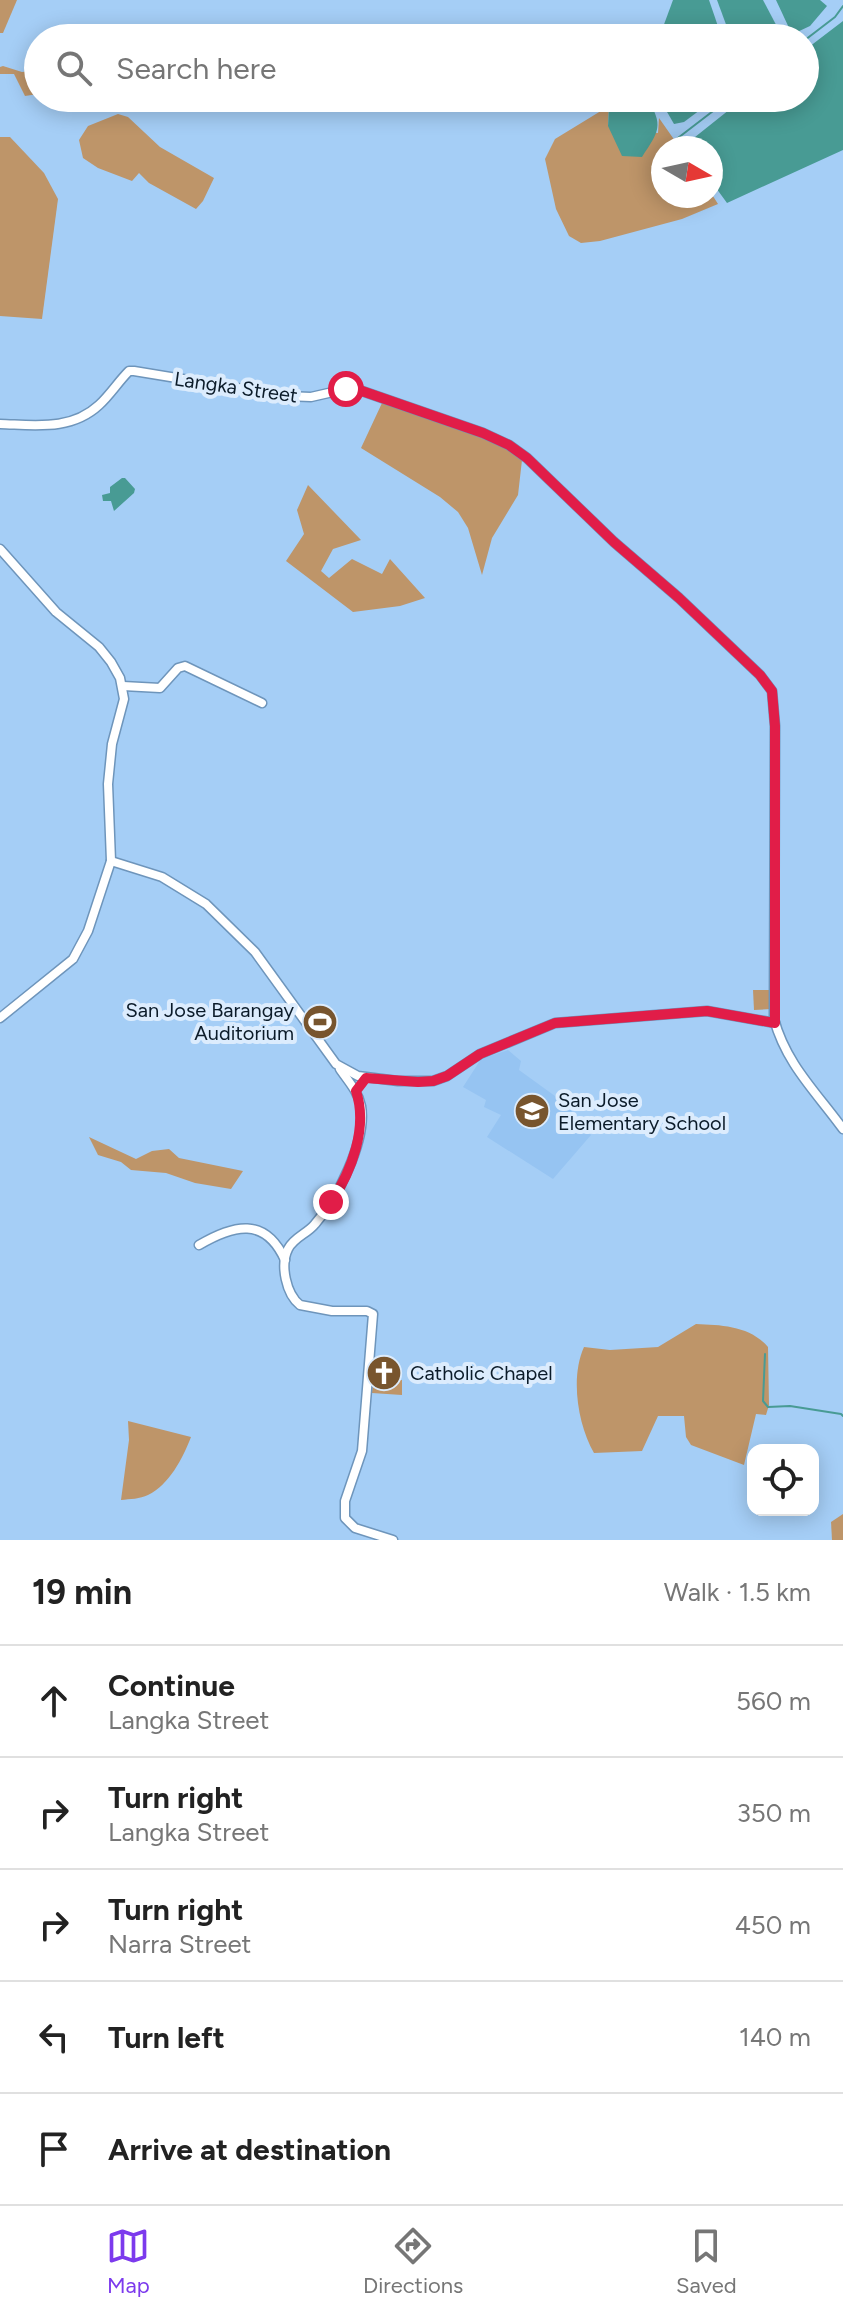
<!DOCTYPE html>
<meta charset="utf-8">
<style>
:root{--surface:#fff;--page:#f6f6f6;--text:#222;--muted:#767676;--line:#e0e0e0;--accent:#7c3aed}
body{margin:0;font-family:Figtree,sans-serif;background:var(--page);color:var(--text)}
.controls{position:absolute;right:24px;bottom:24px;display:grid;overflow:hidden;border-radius:16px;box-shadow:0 4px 20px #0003}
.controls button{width:72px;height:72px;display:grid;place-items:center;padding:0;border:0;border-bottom:2px solid var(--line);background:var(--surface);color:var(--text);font:40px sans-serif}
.compass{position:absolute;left:651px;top:136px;width:72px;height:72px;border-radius:50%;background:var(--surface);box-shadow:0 4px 20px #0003;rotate:99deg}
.stop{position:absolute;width:24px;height:24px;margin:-18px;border:6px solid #e11d48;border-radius:50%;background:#fff}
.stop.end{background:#e11d48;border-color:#fff;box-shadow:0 2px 8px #0008}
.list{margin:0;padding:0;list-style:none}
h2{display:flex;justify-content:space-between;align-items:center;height:104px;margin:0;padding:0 32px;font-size:34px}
h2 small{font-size:26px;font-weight:400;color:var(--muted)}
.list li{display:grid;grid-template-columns:52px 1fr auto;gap:24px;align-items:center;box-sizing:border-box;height:112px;padding:0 32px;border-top:2px solid var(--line)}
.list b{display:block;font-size:30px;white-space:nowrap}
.list p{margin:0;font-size:26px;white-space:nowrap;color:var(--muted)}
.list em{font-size:26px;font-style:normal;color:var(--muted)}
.icon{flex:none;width:44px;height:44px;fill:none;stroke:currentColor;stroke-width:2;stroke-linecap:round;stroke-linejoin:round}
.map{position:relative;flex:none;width:843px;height:1540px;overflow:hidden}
.search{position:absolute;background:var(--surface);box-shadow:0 4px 20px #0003;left:24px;right:24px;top:24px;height:88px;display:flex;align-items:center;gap:20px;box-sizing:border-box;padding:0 28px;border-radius:44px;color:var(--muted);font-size:30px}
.sheet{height:664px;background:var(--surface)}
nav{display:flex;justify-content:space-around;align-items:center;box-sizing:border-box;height:112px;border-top:2px solid var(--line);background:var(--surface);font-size:22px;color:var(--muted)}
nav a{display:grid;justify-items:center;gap:4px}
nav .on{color:var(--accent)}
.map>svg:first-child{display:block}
</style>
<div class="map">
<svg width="843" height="1540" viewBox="0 0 843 1540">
<rect width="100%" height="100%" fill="#a5cef6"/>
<polygon fill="#96c4f2" points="508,1050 521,1061 519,1070 566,1104 591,1135 553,1179 487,1137 501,1115 484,1107 486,1100 463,1087 481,1059"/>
<g fill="#be9569">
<polygon points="0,0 17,0 3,33 0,33"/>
<polygon points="3,66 22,72 38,70 38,94 25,96 14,74 0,74 0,67"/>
<polygon points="70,98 101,98 90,111 74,111"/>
<polygon points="609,106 608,126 658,133 659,118 680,148 663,148 663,196 711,196 711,193 718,204 682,219 600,241 581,243 569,236 556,209 545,159 555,139"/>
<polygon points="118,114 128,117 160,147 214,178 203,201 196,209 149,183 139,173 132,181 98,168 83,158 79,140 88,126"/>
<polygon points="0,137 10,137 44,173 58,199 42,319 0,316"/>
<path d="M382,403C428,419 484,429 522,460L518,495L492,538L482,575L468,528L458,512L440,497L361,448Z"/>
<polygon points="308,485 361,540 333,549 321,571 329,578 352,559 382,574 390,559 425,598 400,606 353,612 286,561 304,534 297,510"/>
<polygon points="753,990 770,990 771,1009 754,1010"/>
<polygon points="89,1137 136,1159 152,1151 169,1149 179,1158 243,1171 231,1189 195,1183 166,1173 131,1170 121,1162 98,1155"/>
<path d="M696,1324C722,1325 750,1326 768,1347L769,1405L766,1415L756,1414L744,1465L691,1445L686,1437L684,1416H658L642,1451L594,1453C578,1425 570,1378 584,1347L610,1350L658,1347Z"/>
<polygon points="373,1380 402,1380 402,1395 372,1393"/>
<path d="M128,1421L191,1437C183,1458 169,1485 148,1495C140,1499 130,1499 121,1500L129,1440Z"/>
<polygon points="843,1514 843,1540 832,1540 831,1522"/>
</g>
<g fill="#489b94">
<polygon points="673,0 709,0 722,38 659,38"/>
<polygon points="717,0 763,0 783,38 731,38"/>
<polygon points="776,0 820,0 827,6 810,26 795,33 790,30"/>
<polygon points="843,21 843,150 727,203 711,181 711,148 687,148 685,145 744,98 805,98 805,50"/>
<path d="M618,98H647C664,126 659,131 642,157L622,156L608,126L609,106Z"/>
<polygon points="659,98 716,98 684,122 674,124"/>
<polygon points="122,478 125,478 135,489 134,493 114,511 111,501 103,501 102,495 110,493 110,487"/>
</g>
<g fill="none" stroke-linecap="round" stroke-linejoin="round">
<g stroke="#489b94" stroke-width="2">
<polyline points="805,40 835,17 843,6"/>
<polyline points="674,141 730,98"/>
<polyline points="765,1354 763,1401 768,1407 790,1406 841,1414 843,1416"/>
</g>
<defs>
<g id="minor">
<path d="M0,424C35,425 71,431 99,405C110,395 118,382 129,371H134L286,396L311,397L346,389L362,391L483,433L509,445L527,458L614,542L679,598L760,675L772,691L775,726L774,1019C786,1064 817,1093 843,1129"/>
<polyline points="0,549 56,612 99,647 111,662 120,678 124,699 112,744 108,784 111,861 88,931 73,959 0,1018"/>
<polyline points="123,686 160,688 178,668 185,666 262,703"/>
<polyline points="111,861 162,877 206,904 255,952 336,1064 358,1076 398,1081 433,1081 447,1076 480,1054 555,1023 707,1011 775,1023"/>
<path d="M340,1069C348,1081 358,1091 361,1106C367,1141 337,1199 315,1224C307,1234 294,1237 288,1249C280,1265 286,1294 300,1305L332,1311H367L373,1314L362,1451L345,1501V1518L355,1528L393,1540"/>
<path d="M199,1245C233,1225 265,1216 285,1260"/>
</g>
</defs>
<use href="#minor" stroke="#6e95bb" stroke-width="11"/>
<use href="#minor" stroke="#fff" stroke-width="8"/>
</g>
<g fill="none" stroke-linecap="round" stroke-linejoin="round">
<path stroke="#e11d48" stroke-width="10" d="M331,1202C352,1171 368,1127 356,1091L366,1078L418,1082L433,1081L447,1076L480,1054L555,1023L707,1011L775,1023V726L772,691L760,675L679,598L614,542L527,458L509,445L483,433L362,391L346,389"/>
</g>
<defs>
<symbol id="stadium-disc" viewBox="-11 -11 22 22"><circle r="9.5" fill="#78552e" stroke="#dcecfd"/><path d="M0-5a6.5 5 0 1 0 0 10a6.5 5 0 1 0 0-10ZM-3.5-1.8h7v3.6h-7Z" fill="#fff"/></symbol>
<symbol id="school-disc" viewBox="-11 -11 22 22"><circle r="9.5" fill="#78552e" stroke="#dcecfd"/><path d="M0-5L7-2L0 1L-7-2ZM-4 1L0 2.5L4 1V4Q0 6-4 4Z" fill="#fff"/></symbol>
<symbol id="church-disc" viewBox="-11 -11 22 22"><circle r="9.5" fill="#78552e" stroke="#dcecfd"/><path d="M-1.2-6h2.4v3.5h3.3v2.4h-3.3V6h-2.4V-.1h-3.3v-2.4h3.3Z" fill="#fff"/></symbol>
</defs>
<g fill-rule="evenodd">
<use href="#stadium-disc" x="300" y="1002" width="40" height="40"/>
<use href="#school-disc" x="512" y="1091" width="40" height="40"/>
<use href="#church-disc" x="364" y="1353" width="40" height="40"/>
</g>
<g text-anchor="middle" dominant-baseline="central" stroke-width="8" stroke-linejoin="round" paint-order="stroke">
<g font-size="20" fill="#0b1b29" stroke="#dcecfd">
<text transform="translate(236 387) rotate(8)">Langka Street</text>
</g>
<g font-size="20" fill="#0b1b29" stroke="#dcecfd" text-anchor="start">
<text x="294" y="1010" text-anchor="end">San Jose Barangay<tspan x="294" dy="23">Auditorium</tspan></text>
<text x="558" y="1100">San Jose<tspan x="558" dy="23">Elementary School</tspan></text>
<text x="410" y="1373">Catholic Chapel</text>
</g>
</g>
</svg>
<div class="controls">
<button><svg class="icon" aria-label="locate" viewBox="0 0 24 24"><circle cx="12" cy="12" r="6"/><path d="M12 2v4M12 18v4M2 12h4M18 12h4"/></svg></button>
</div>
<svg class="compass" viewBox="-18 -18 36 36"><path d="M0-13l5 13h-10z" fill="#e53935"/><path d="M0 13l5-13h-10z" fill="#767676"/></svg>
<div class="stop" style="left:346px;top:389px"></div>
<div class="stop end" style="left:331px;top:1202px"></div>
<div class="search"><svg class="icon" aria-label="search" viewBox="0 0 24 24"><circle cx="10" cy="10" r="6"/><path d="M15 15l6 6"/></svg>Search here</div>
</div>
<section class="sheet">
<h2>19 min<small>Walk · 1.5 km</small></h2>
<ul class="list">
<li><svg class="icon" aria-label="ahead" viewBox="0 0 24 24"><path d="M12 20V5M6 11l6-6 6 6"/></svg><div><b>Continue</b><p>Langka Street</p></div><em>560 m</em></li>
<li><svg class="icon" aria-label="right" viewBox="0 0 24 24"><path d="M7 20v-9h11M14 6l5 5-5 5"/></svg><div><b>Turn right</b><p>Langka Street</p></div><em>350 m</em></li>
<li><svg class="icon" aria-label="right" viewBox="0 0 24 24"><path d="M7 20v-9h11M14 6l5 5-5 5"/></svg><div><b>Turn right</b><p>Narra Street</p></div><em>450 m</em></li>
<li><svg class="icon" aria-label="left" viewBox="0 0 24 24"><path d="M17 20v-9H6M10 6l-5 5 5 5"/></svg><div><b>Turn left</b></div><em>140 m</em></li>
<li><svg class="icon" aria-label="arrive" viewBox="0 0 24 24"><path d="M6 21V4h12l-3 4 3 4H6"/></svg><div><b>Arrive at destination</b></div></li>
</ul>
</section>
<nav>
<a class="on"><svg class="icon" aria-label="map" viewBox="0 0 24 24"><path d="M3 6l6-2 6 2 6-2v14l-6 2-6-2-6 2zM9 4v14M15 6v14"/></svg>Map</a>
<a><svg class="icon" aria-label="directions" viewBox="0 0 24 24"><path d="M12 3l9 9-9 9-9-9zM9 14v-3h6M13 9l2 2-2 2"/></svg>Directions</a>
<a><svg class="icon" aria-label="saved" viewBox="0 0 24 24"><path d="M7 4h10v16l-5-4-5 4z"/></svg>Saved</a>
</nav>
